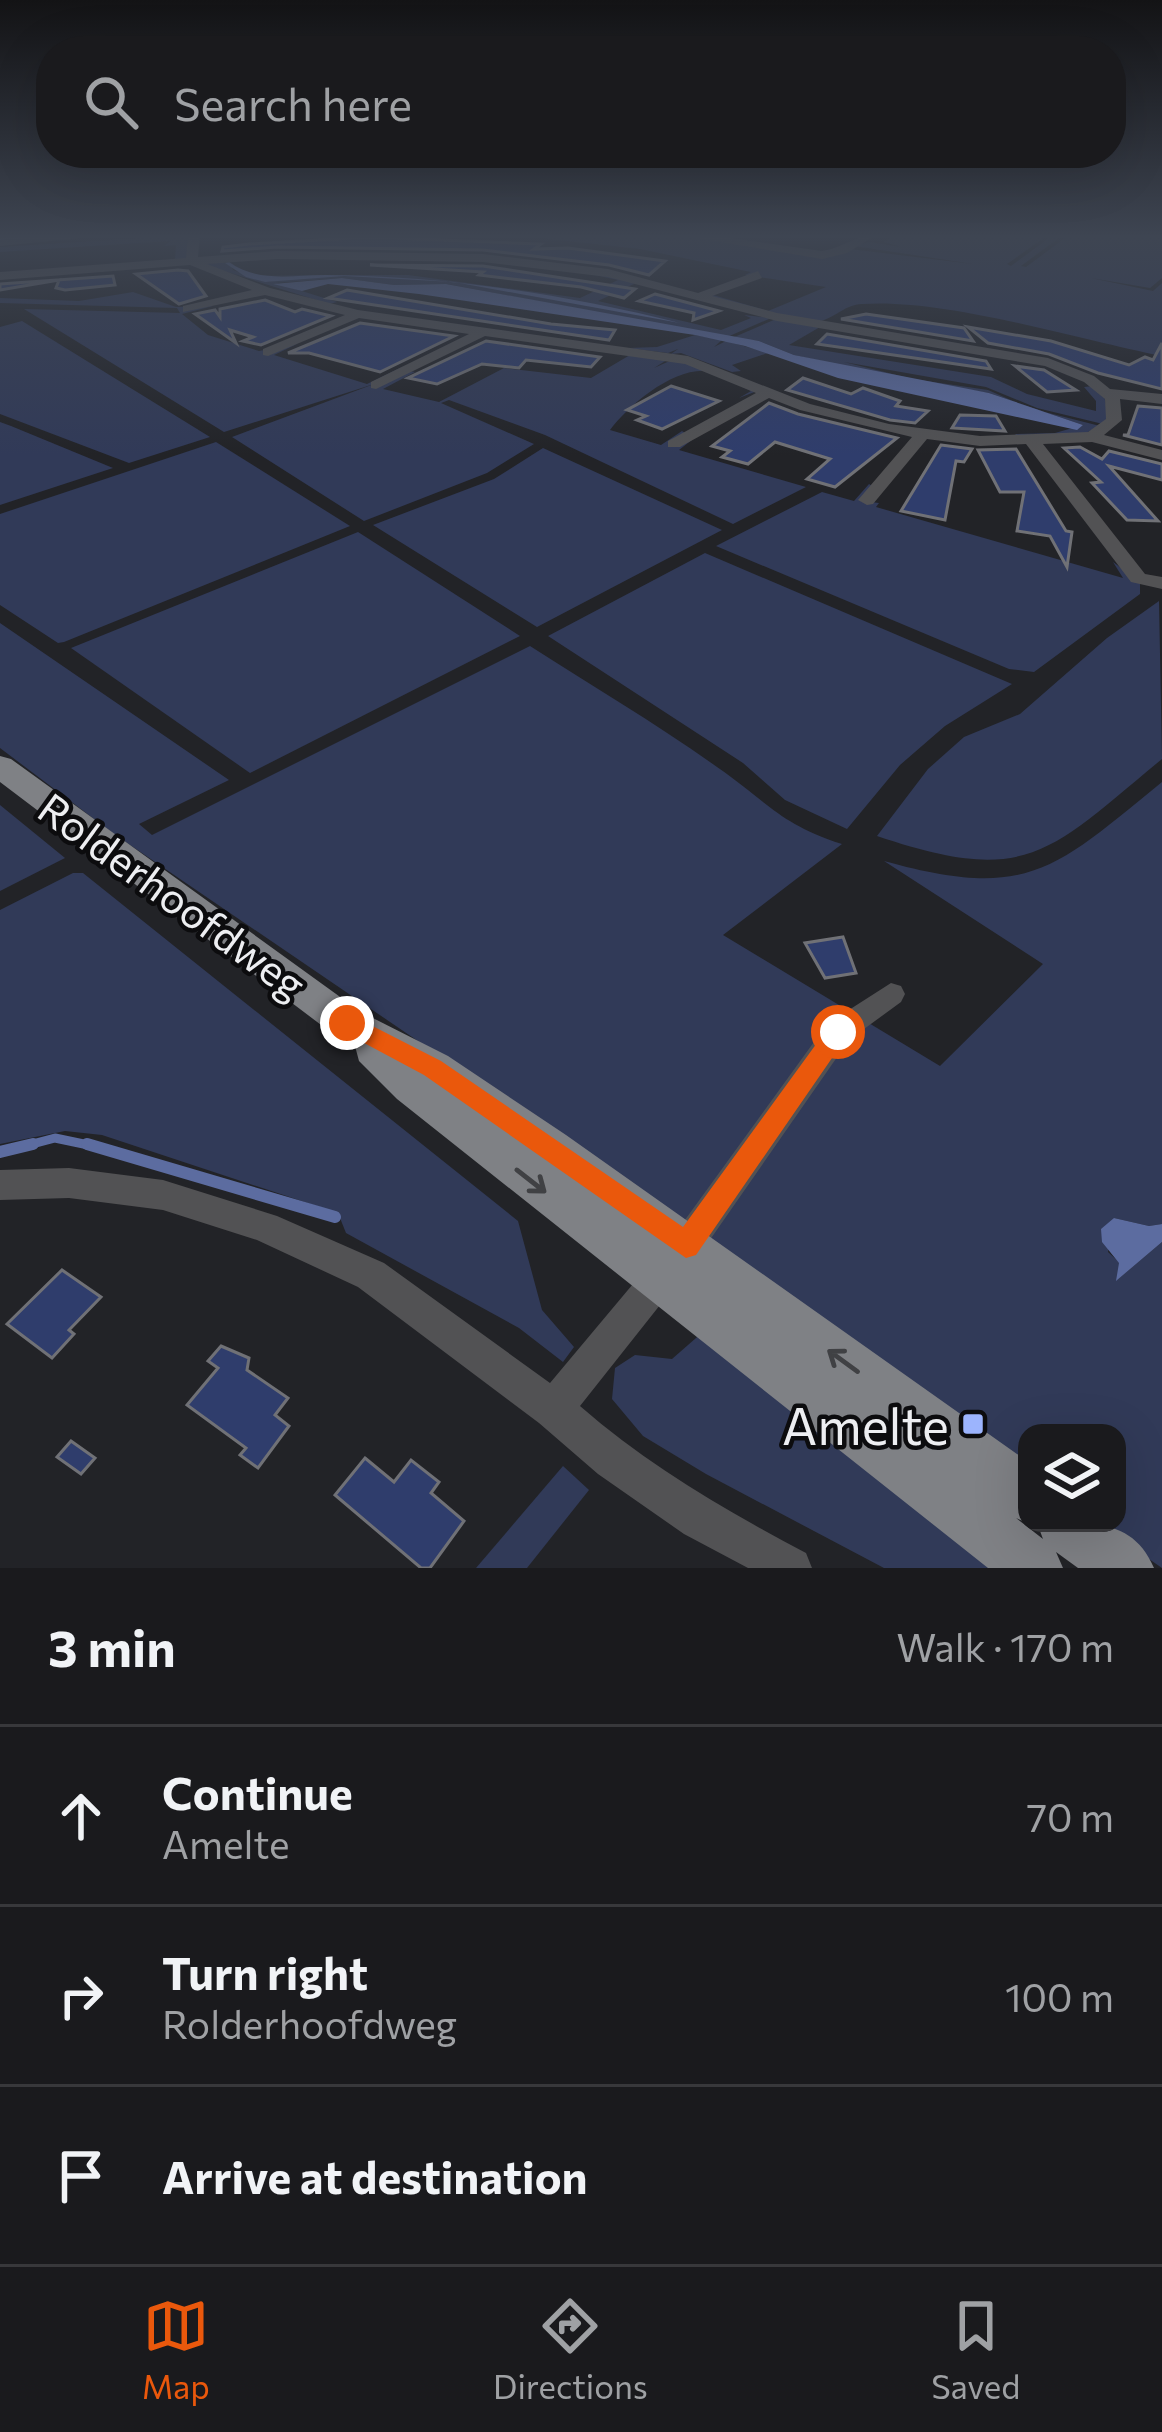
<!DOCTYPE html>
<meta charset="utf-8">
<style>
:root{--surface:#1a1a1d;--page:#232326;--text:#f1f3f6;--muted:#9fa1a4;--line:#38383b;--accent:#ea580c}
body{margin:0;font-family:Commissioner,sans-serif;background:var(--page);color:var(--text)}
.controls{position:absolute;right:36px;bottom:36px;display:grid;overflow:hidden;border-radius:24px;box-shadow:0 12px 48px #0002}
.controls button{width:108px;height:108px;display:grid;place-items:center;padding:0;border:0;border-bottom:3px solid var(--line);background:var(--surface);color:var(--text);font:60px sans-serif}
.stop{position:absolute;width:36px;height:36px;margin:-27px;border:9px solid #ea580c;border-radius:50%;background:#fff}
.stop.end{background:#ea580c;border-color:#fff;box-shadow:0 3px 12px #0008}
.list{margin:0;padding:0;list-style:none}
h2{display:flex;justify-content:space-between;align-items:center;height:156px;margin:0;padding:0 48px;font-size:51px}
h2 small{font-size:39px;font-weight:400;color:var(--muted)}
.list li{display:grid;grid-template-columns:78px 1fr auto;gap:36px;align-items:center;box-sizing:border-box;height:180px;padding:0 48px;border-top:3px solid var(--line)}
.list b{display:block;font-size:45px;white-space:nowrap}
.list p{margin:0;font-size:39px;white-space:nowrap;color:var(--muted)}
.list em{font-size:39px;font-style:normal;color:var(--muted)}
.icon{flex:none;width:66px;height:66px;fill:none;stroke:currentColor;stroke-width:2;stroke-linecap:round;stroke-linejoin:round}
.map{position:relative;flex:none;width:1162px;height:1568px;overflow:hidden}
.search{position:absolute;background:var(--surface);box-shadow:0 12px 48px #0002;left:36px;right:36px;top:36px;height:132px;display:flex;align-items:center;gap:30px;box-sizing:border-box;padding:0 42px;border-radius:48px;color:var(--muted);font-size:45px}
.sheet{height:696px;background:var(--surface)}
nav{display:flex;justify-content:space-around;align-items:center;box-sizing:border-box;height:168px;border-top:3px solid var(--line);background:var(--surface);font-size:33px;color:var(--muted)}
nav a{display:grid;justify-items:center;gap:6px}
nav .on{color:var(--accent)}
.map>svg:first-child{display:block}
</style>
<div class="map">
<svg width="1162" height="1568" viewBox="0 0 1162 1568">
<rect width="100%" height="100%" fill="#222327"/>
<g fill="#313a58">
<polygon points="188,235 187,259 175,260 176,245 164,246 170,241 0,252 0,247"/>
<path d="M513,235H678L803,254L850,249L973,264L854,246L869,242L901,247L884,242L895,235H1048L1007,264L1011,266L1053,235H1063L1021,266L1026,267L1069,235H1162V278L1150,288L1091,278L1153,291L1162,283V356C1077,339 944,298 862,304C842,305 832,322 813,322L708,298L713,295L768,311L826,287L745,275L751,272L640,249Z"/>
<polygon points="230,262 233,270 265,282 321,276 248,275 408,275 580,298 618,280 590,274 596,272 636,283 598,301 721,330 751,318 744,315 771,318 727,337 447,284 394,285 342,278 276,283 337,302 329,304 202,264"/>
<polygon points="133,292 176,307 213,306 182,314 208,335 259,351 297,344 274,355 367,384 404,366 371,385 224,432 24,309 180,313 177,308 0,303 0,298 79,301"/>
<polygon points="776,319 820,327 789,345 991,377 1027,394 1096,411 1096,401 1084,387 1093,386 1104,396 1109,415 1103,424 1037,408 986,387 844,362 913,379 988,390 1029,408 1100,426 1084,434 1021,440 1015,434 1055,433 1083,425 989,393 913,381 794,355 759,341 732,338"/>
<polygon points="22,321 210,437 129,463 0,414 0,327"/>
<polygon points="695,335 722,340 714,347 726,341 768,353 732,365 741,371 732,372 681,353 671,354 678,349 668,353 628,348 657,347"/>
<path d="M591,348L670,358L654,368L674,359L684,361L757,391L739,398L751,391C739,385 721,373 707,371C672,368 628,406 610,430L661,445L682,431L685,433L669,446L693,439L679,450L806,487L733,524L545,435L449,400L441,403L534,444L487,473L364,521L232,437L409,371L415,372L383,389L439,402L504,368L591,378L630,355L587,350Z"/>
<polygon points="0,422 11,426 113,468 0,505"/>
<polygon points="216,442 350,526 64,642 58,643 0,605 0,514"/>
<polygon points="543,448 722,530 537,627 373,525 494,479"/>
<polygon points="869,484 874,487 871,502 879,503 876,507 1123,578 1113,562 1140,582 1140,594 1034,672 1009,669 716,546 822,492 854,501"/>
<polygon points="358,532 520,636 250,773 71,648"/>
<polygon points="705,553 1012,684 945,726 900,765 847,829 785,800 743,763 548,636"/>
<path d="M1159,601L1162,759C1048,853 1028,887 877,836L928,769L964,737L1020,714L1107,638Z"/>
<path d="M0,623L229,780L139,824L152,835L530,646C592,686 657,724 717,767C768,802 778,823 842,844L723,935L940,1066L1043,964L884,861C1028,901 1054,870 1162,782V1224L1149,1226L1114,1218L1108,1252L1120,1263L1117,1280L1162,1242V1568L1097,1523H1117V1433H1027V1471L415,1039L114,834L0,748Z"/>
<polygon points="0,805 65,858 0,891"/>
<polygon points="73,873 83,873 518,1221 542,1310 574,1347 563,1362 519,1328 346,1233 338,1213 102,1135 65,1131 0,1144 0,910"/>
<polygon points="704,1331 1007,1568 884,1568 706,1474 643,1436 612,1399 615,1368 635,1355 672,1359"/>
<polygon points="563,1466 589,1490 527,1568 476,1568"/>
</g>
<g fill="#5c6ca0">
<path d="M229,262C258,283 292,275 326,275C446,276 564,294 680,323L454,282L344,276L265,282L246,277L225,263Z"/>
<polygon points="342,278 394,285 446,284 759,341 794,355 989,393 1083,425 1077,430 838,378 745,346 695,335 419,294 328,284 302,291 273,284"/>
<polygon points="1114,1218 1149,1226 1162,1224 1162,1242 1116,1281 1119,1263 1102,1242 1101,1229"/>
</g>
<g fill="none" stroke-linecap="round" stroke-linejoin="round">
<polyline stroke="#5c6ca0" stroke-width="4.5" points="0,238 40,235"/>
<polyline stroke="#5c6ca0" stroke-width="9" points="21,1147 55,1138 98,1147"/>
<g stroke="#5c6ca0" stroke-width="12">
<polyline points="87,1144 335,1217"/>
<polyline points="0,1152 33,1144"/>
</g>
</g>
<g fill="#2f3d6c" stroke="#707176" stroke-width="3">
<polygon points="370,237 541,244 534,249 568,248 665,261 649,275 609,265 483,250 277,247 222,251 223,247 249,244"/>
<polygon points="370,265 483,266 635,289 624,298 581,287 479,275 483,272"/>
<polygon points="178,270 188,271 206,296 179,304 136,274"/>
<polygon points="113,276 115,285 65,290 56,288 59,280 0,290 0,284"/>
<polygon points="347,290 551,324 615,330 609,340 328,298"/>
<polygon points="655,294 719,311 693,320 694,313 639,301"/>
<polygon points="265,300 295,312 302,309 331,316 261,345 243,341 253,337 230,330 236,343 195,314 215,310 220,317 220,309"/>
<polygon points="866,314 964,328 973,341 841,319"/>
<polygon points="360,323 454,336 380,372 309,353 288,353"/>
<polygon points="968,327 1051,341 1129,365 1145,357 1153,360 1162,343 1162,389 1098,373 1049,354 988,343"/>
<polygon points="827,334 986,361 991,369 817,344"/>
<polygon points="486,341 600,357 591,367 526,360 519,368 482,364 437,384 408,378"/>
<polygon points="1015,366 1044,370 1076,390 1047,392"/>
<polygon points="803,378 851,394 863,388 900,401 896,406 928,411 915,423 890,420 787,390"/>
<polygon points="671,386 719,401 662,429 637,420 646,416 627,410"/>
<polygon points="769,403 798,414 897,438 835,487 807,479 830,459 775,442 748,464 722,457 730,451 712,446"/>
<polygon points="1138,406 1162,408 1162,445 1123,435 1128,435"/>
<polygon points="960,415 996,416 1005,431 952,428"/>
<polygon points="941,445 972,449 964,462 956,461 945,520 901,511"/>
<polygon points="1080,447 1102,459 1109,451 1162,464 1162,480 1109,466 1158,521 1127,520 1092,483 1101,482 1064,448"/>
<polygon points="1016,449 1066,531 1072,532 1067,567 1050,536 1017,531 1024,492 1000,492 978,450"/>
<polygon points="843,937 856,973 825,978 805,943"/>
<polygon points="62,1270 101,1297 69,1330 74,1334 52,1358 7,1324"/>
<polygon points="221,1346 249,1358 247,1370 288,1398 275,1415 289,1426 258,1468 240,1455 246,1448 187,1405 218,1368 208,1361"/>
<polygon points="71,1441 95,1458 81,1474 57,1457"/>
<polygon points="365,1458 394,1482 411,1460 439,1482 431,1493 464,1521 430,1568 421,1568 335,1495"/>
</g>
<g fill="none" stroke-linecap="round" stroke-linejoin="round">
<g fill="#525254" fill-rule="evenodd">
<polygon points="58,235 111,235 0,246 0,240"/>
<path d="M188,235H200L198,257L277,251L483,254L608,269L698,293L758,271L762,278L712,296L777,313L1048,358L1094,376L1110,389L1162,394V404L1120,399L1122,420L1104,435L1162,450V460L1092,442L1043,444L1145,574L1162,577V589L1131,582L1026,444L980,446L927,439L873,504L867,505L858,500L912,437L800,410L769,398L680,447H668V441L756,393L685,364L485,336L376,389L371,388V382L469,334L359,318L268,356L263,355V349L345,315L265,295L183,312V306L252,290L190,265L0,280V272L186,258ZM277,259L483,262L608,277L777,321L1045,366L1084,382L1105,399L1106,419L1088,432L980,436L889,424L810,404L688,356L358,310L270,288L207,264Z"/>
<path d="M679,235H709L822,251C842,248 857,235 876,235L847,253L822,259Z"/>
<path d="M891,983L901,986L905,994L901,1002L849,1040L698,1257L580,1406C649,1466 725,1510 806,1553L812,1568H748L684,1534L598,1474L539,1423L358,1287L257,1240L163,1210L69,1198L0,1200V1170L69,1168L163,1180L277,1216L384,1263L550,1383L674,1235L827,1024Z"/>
</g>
<path fill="#7f8185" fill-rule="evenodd" d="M0,756L11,759L361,1012L448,1056L566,1135L1027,1461V1523L1016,1518L1043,1539L1037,1523C1086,1523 1132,1516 1154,1568H1078L1056,1552L1063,1568H988L397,1099L359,1061L355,1046L333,1034L0,782Z"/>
</g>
<defs><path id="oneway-shaft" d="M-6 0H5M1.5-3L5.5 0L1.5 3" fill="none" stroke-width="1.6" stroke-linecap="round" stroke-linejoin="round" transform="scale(3)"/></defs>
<g stroke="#404144">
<use href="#oneway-shaft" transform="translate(531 1181) rotate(38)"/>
<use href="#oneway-shaft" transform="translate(843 1361) rotate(-144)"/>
</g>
<linearGradient id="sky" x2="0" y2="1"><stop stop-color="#131315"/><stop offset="0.52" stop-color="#3e4552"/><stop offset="1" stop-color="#3e4552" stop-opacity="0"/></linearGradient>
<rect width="1162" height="455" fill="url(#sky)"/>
<polygon fill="#ea580c" points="347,1013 441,1061 683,1227 830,1025 838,1022 850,1032 696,1255 686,1258 424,1075 338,1029 338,1016"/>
<rect fill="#9cb4fd" stroke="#0c0c0e" stroke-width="4.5" x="961" y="1412" width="24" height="24" rx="6"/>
<g text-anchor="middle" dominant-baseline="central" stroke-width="9" stroke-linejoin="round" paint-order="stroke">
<g font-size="42" fill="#edeef1" stroke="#0c0c0e">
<text transform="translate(173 895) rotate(36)">Rolderhoofdweg</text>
</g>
<g font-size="51" fill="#edeef1" stroke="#0c0c0e" text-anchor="end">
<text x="949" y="1424">Amelte</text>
</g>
</g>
</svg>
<div class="controls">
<button><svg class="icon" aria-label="layers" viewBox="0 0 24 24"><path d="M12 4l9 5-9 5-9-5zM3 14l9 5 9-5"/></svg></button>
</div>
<div class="stop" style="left:838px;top:1032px"></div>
<div class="stop end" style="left:347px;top:1023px"></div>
<div class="search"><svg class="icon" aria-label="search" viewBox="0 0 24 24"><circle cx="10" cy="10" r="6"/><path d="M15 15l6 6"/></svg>Search here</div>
</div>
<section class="sheet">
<h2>3 min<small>Walk · 170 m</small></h2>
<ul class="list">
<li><svg class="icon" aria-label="ahead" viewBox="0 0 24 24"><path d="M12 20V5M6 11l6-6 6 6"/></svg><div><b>Continue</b><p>Amelte</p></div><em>70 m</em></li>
<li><svg class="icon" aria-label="right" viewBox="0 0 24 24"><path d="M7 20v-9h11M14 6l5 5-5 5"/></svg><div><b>Turn right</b><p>Rolderhoofdweg</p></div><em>100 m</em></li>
<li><svg class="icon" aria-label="arrive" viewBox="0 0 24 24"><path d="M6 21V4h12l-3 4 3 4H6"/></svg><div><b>Arrive at destination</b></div></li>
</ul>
</section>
<nav>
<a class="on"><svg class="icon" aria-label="map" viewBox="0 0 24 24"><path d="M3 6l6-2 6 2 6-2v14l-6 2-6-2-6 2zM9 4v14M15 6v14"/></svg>Map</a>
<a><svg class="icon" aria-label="directions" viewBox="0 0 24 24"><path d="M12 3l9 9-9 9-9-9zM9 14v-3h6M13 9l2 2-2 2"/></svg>Directions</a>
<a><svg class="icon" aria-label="saved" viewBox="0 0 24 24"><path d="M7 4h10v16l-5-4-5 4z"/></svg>Saved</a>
</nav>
